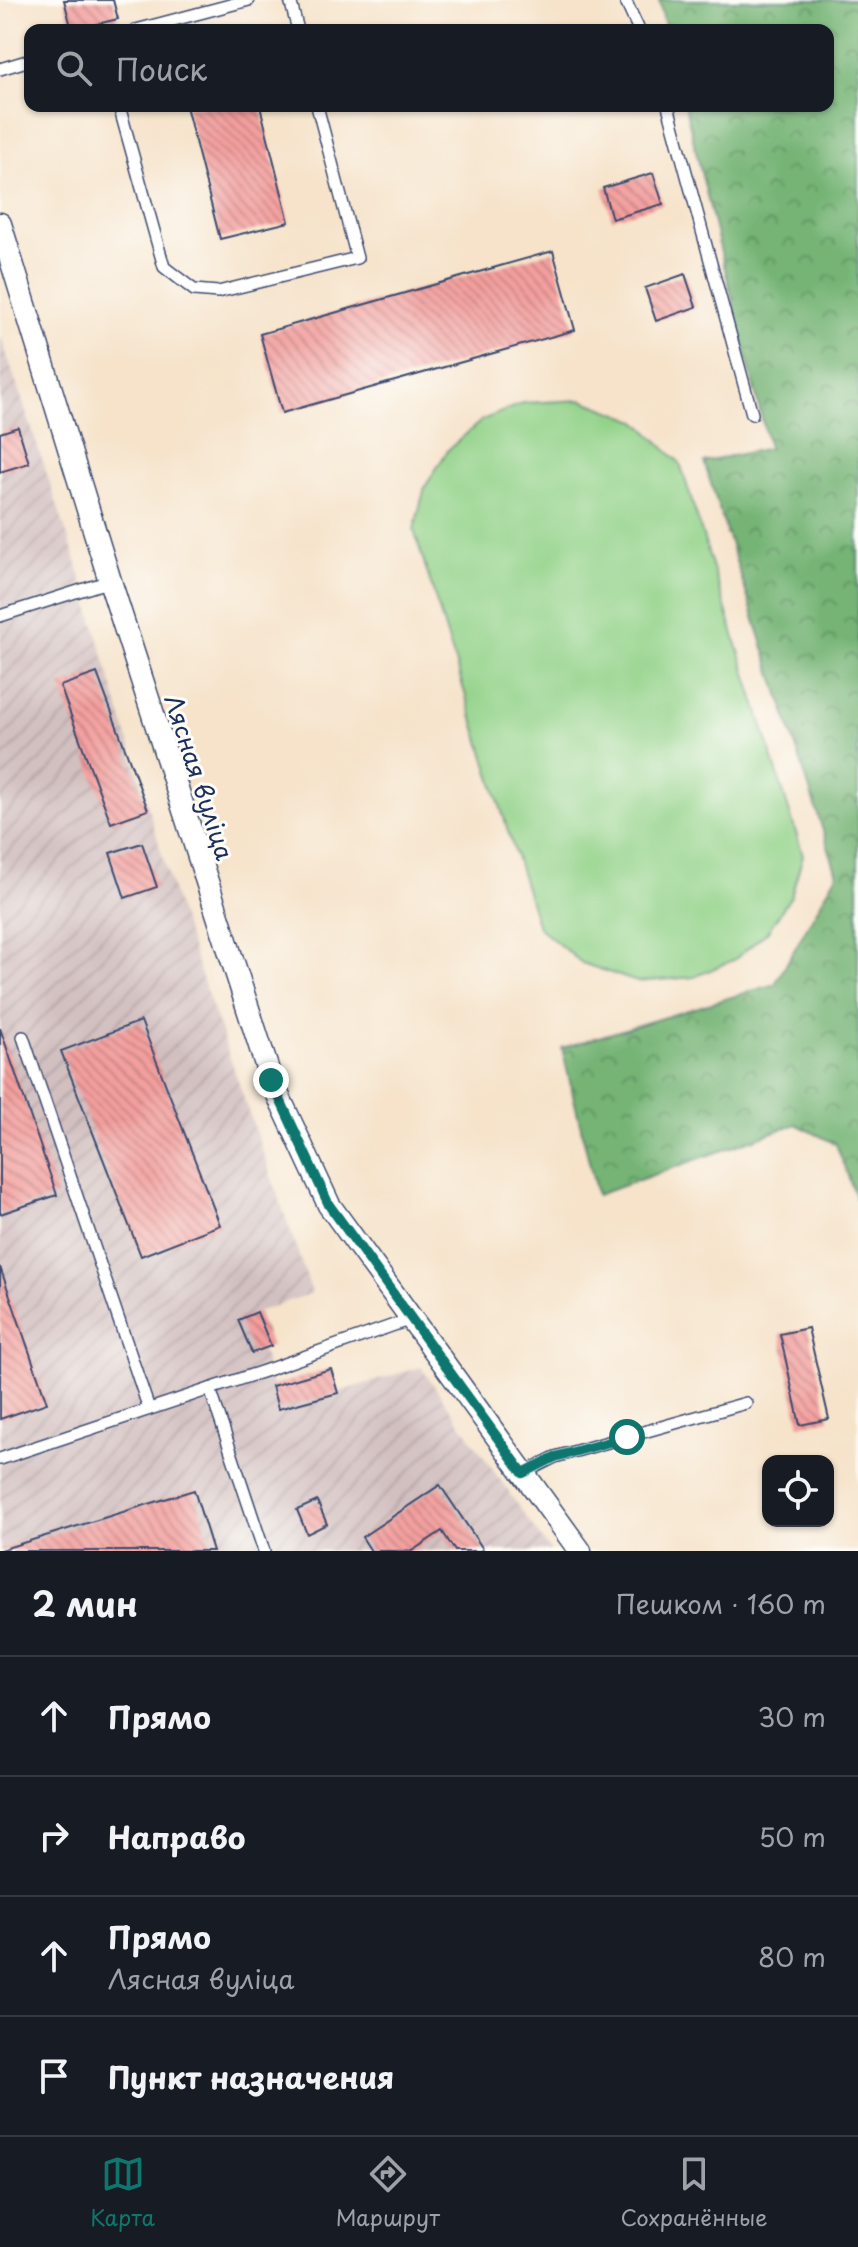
<!DOCTYPE html>
<html lang="ru">
<meta charset="utf-8">
<style>
:root{--surface:#171b24;--page:#20242c;--text:#f1f3f6;--muted:#9ea1a6;--line:#363941;--accent:#0f766e}
body{margin:0;font-family:"Playpen Sans",sans-serif;background:var(--page);color:var(--text)}
.controls{position:absolute;right:24px;bottom:24px;display:grid;overflow:hidden;border-radius:16px;box-shadow:0 2px 6px #0004}
.controls button{width:72px;height:72px;display:grid;place-items:center;padding:0;border:0;border-bottom:2px solid var(--line);background:var(--surface);color:var(--text);font:40px sans-serif}
.stop{position:absolute;width:24px;height:24px;margin:-18px;border:6px solid #0f766e;border-radius:50%;background:#fff}
.stop.end{background:#0f766e;border-color:#fff;box-shadow:0 2px 8px #0008}
.list{margin:0;padding:0;list-style:none}
h2{display:flex;justify-content:space-between;align-items:center;height:104px;margin:0;padding:0 32px;font-size:34px}
h2 small{font-size:26px;font-weight:400;color:var(--muted)}
.list li{display:grid;grid-template-columns:52px 1fr auto;gap:24px;align-items:center;box-sizing:border-box;height:120px;padding:0 32px;border-top:2px solid var(--line)}
.list b{display:block;font-size:30px;white-space:nowrap}
.list p{margin:0;font-size:26px;white-space:nowrap;color:var(--muted)}
.list em{font-size:26px;font-style:normal;color:var(--muted)}
.icon{flex:none;width:44px;height:44px;fill:none;stroke:currentColor;stroke-width:2;stroke-linecap:round;stroke-linejoin:round}
.map{position:relative;flex:none;width:858px;height:1551px;overflow:hidden}
.search{position:absolute;background:var(--surface);box-shadow:0 2px 6px #0004;left:24px;right:24px;top:24px;height:88px;display:flex;align-items:center;gap:20px;box-sizing:border-box;padding:0 28px;border-radius:16px;color:var(--muted);font-size:30px}
.sheet{height:584px;background:var(--surface)}
nav{display:flex;justify-content:space-around;align-items:center;box-sizing:border-box;height:112px;border-top:2px solid var(--line);background:var(--surface);font-size:22px;color:var(--muted)}
nav a{display:grid;justify-items:center;gap:4px}
nav .on{color:var(--accent)}
.map>svg:first-child{display:block}
</style>
<div class="map">
<svg width="858" height="1551" viewBox="0 0 858 1551">
<defs>
<pattern id="industrial-furrows" width="10" height="10" patternUnits="userSpaceOnUse" patternTransform="scale(2)"><rect width="10" height="10" fill="#d2bfbf"/><path d="M-1 1l2-2M0 10L10 0M9 11l2-2" fill="none" stroke="#b4a4a7"/></pattern>
<pattern id="forest-crowns" width="20" height="18" patternUnits="userSpaceOnUse" patternTransform="scale(2)"><rect width="20" height="18" fill="#75b474"/><path d="M2 6a3 3 0 1 1 6 0M12 15a3 3 0 1 1 6 0" fill="none" stroke="#5f9362"/></pattern>
<pattern id="building-back-hatch" width="6" height="6" patternUnits="userSpaceOnUse" patternTransform="scale(2)"><rect width="6" height="6" fill="#f39f9d"/><path d="M-1 5l2 2M0 0l6 6M5-1l2 2" fill="none" stroke="#c48283"/></pattern>
</defs>
<rect width="100%" height="100%" fill="#fdfcf7"/>
<filter id="ink" filterUnits="userSpaceOnUse"><feTurbulence type="fractalNoise" baseFrequency=".0125" numOctaves="2"/><feDisplacementMap in="SourceGraphic" scale="16" xChannelSelector="R" yChannelSelector="G"/><feConvolveMatrix kernelMatrix="1 2 1 2 8 2 1 2 1" color-interpolation-filters="sRGB"/></filter>
<filter id="wash" filterUnits="userSpaceOnUse"><feTurbulence type="fractalNoise" baseFrequency=".006" numOctaves="4" result="noise"/><feDisplacementMap in="SourceGraphic" scale="32" xChannelSelector="R" yChannelSelector="G"/><feGaussianBlur stdDeviation="1.8" result="paint"/><feColorMatrix in="noise" values="0 0 0 0 0 0 0 0 0 0 0 0 0 0 0 0 0 1.4 0 .05"/><feComposite in="paint" operator="in"/></filter>
<g filter="url(#wash)">
<rect width="100%" height="100%" fill="#f6e3ca"/>
<polygon fill="url(#industrial-furrows)" points="0,334 75,558 179,912 312,1293 257,1312 271,1346 262,1350 272,1386 331,1369 338,1392 421,1367 550,1551 0,1551"/>
<polygon fill="url(#forest-crowns)" stroke="#487269" stroke-width="2" points="659,0 858,0 858,1203 836,1144 796,1124 597,1195 562,1048 775,984 837,874 704,462 769,448 685,106 828,106 828,30 666,30"/>
<polygon fill="#92d288" stroke="#568073" stroke-width="2" points="582,400 637,421 680,463 803,855 791,896 767,932 734,960 694,977 637,982 582,963 538,927 414,530 425,487 448,450 482,420 523,403"/>
<g id="blocks">
<g fill="url(#building-back-hatch)">
<polygon points="64,0 113,0 118,19 72,30"/>
<polygon points="186,106 260,106 289,222 220,239"/>
<polygon points="653,173 663,204 612,219 603,188"/>
<polygon points="553,251 575,330 282,413 260,334"/>
<polygon points="685,274 696,307 656,321 645,288"/>
<polygon points="18,427 29,463 0,472 0,433"/>
<polygon points="97,673 148,810 111,823 60,686"/>
<polygon points="142,843 157,887 125,898 110,853"/>
<polygon points="141,1021 220,1225 141,1256 61,1051"/>
<polygon points="0,1028 57,1195 0,1214"/>
<polygon points="0,1267 47,1403 0,1419"/>
<polygon points="257,1312 271,1346 252,1353 238,1320"/>
<polygon points="808,1328 829,1419 800,1425 780,1334"/>
<polygon points="331,1369 338,1393 278,1409 272,1386"/>
<polygon points="440,1485 483,1549 480,1551 455,1551 442,1531 412,1551 371,1551 362,1537"/>
<polygon points="194,1490 213,1551 0,1551 0,1550"/>
<polygon points="317,1501 327,1524 307,1534 297,1510"/>
</g>
</g>
</g>
<g filter="url(#ink)">
<use href="#blocks" fill-opacity="0" stroke="#3c4a6e" stroke-width="2"/>
<g fill="none" stroke-linecap="round" stroke-linejoin="round">
<defs>
<g id="lane">
<polyline points="290,0 298,30"/>
<polyline points="625,0 639,30"/>
<polyline points="136,30 249,0"/>
<polyline points="0,69 30,60"/>
<polyline points="119,106 164,267 194,290 218,292 357,258 317,106"/>
<polyline points="668,106 752,414"/>
<polyline points="0,616 110,581"/>
<polyline points="23,1037 149,1409"/>
<polyline points="210,1389 264,1551"/>
<polyline points="0,1459 267,1370 411,1319"/>
<polyline points="523,1473 555,1457 746,1403"/>
</g>
<polyline id="street" points="0,224 110,581 271,1080 329,1205 580,1551"/>
</defs>
<use href="#lane" stroke="#3c4a6e" stroke-width="14"/>
<use href="#street" stroke="#3c4a6e" stroke-width="25"/>
<use href="#lane" stroke="#fff" stroke-width="11"/>
<use href="#street" stroke="#fff" stroke-width="22"/>
</g>
</g>
<g fill="none" stroke-linecap="round" stroke-linejoin="round" filter="url(#ink)">
<polyline stroke="#0f766e" stroke-width="10" points="271,1080 329,1205 523,1473 555,1457 627,1437"/>
</g>
<g text-anchor="middle" dominant-baseline="central" stroke-width="6" stroke-linejoin="round" paint-order="stroke">
<g font-size="24" fill="#1b2f5e" stroke="#fdfcf7">
<text transform="translate(200 777) rotate(72)">Лясная вуліца</text>
</g>
</g>
</svg>
<div class="controls">
<button><svg class="icon" aria-label="locate" viewBox="0 0 24 24"><circle cx="12" cy="12" r="6"/><path d="M12 2v4M12 18v4M2 12h4M18 12h4"/></svg></button>
</div>
<div class="stop" style="left:627px;top:1437px"></div>
<div class="stop end" style="left:271px;top:1080px"></div>
<div class="search"><svg class="icon" aria-label="search" viewBox="0 0 24 24"><circle cx="10" cy="10" r="6"/><path d="M15 15l6 6"/></svg>Поиск</div>
</div>
<section class="sheet">
<h2>2 мин<small>Пешком · 160 m</small></h2>
<ul class="list">
<li><svg class="icon" aria-label="ahead" viewBox="0 0 24 24"><path d="M12 20V5M6 11l6-6 6 6"/></svg><div><b>Прямо</b></div><em>30 m</em></li>
<li><svg class="icon" aria-label="right" viewBox="0 0 24 24"><path d="M7 20v-9h11M14 6l5 5-5 5"/></svg><div><b>Направо</b></div><em>50 m</em></li>
<li><svg class="icon" aria-label="ahead" viewBox="0 0 24 24"><path d="M12 20V5M6 11l6-6 6 6"/></svg><div><b>Прямо</b><p>Лясная вуліца</p></div><em>80 m</em></li>
<li><svg class="icon" aria-label="arrive" viewBox="0 0 24 24"><path d="M6 21V4h12l-3 4 3 4H6"/></svg><div><b>Пункт назначения</b></div></li>
</ul>
</section>
<nav>
<a class="on"><svg class="icon" aria-label="map" viewBox="0 0 24 24"><path d="M3 6l6-2 6 2 6-2v14l-6 2-6-2-6 2zM9 4v14M15 6v14"/></svg>Карта</a>
<a><svg class="icon" aria-label="directions" viewBox="0 0 24 24"><path d="M12 3l9 9-9 9-9-9zM9 14v-3h6M13 9l2 2-2 2"/></svg>Маршрут</a>
<a><svg class="icon" aria-label="saved" viewBox="0 0 24 24"><path d="M7 4h10v16l-5-4-5 4z"/></svg>Сохранённые</a>
</nav>
